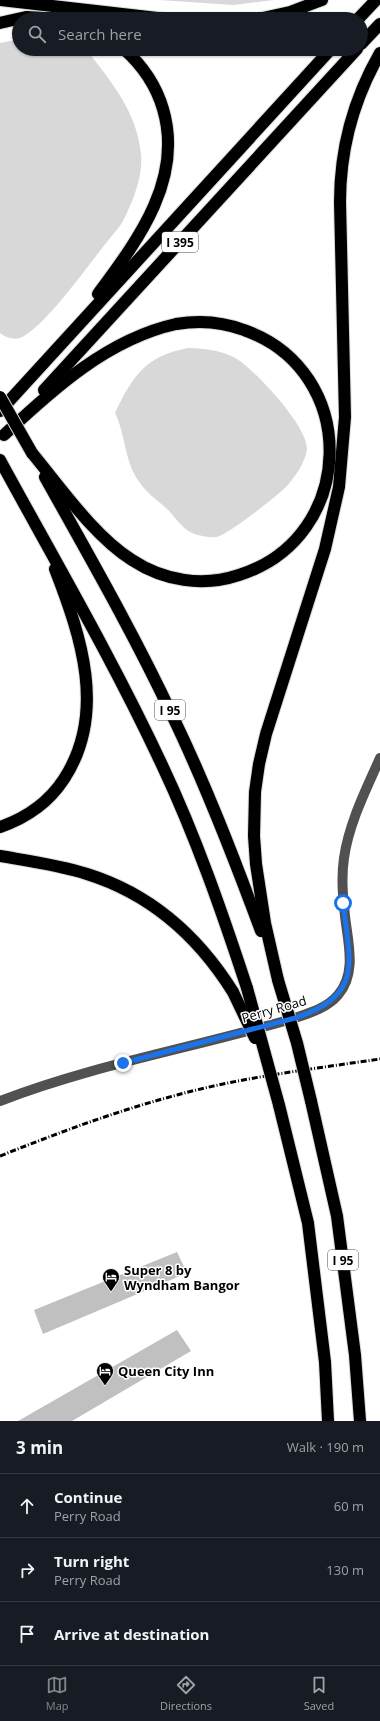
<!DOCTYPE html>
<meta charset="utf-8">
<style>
:root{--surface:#171b24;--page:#242831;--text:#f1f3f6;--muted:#9ea1a6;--line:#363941;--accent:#858687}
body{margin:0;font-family:"Open Sans",sans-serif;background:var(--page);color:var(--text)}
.stop{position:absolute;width:12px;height:12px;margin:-9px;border:3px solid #1a73e8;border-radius:50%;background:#fff}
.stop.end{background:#1a73e8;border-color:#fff;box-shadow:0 1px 4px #0008}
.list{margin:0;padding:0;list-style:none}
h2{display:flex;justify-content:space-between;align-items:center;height:52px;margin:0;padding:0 16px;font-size:17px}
h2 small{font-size:13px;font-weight:400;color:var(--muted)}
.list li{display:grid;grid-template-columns:26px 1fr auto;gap:12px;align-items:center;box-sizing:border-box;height:64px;padding:0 16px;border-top:1px solid var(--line)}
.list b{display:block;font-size:15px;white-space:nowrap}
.list p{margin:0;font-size:13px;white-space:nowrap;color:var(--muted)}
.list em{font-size:13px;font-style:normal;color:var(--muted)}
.icon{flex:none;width:22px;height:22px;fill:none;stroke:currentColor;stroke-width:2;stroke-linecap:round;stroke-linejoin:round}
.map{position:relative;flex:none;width:380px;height:1421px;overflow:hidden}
.search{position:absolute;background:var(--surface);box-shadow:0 1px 3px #0004;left:12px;right:12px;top:12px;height:44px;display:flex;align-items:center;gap:10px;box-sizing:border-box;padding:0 14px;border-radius:22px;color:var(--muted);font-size:15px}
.sheet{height:244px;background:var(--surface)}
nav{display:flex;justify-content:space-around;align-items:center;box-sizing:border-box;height:56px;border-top:1px solid var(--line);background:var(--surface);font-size:11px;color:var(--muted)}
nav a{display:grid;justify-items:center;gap:2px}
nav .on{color:var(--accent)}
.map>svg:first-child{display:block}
</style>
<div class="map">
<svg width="380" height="1421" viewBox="0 0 380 1421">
<rect width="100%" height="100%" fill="#fff"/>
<g fill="#d8d8d8">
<polygon points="159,0 274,0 233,5"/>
<path d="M19,39V49H82L89,53C113,84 137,113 141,154C143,176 134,198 125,217C120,228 110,237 103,247C87,267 43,329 20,338C13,340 5,337 0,333V43Z"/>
<path d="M188,348C205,348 226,351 240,361C259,375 307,426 307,449C306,461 295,477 287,486C277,496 228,535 216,537C211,538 203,536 198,535C182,531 177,518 166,508C157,500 148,494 140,483C124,462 126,435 115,413C133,375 146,356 188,348Z"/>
</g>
<g fill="#c0c0c0">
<polygon points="177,1252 187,1273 43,1334 34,1310"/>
<polygon points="177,1330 191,1351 72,1421 18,1421"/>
</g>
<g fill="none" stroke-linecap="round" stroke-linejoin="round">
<defs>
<g id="highway">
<polyline points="0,0 166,19"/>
<polyline points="258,19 290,12 322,0"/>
<polyline points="358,19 376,0"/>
<polyline points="0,23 26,17 62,19"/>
<polyline points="361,44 380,24"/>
<path d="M98,294C137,241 184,180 163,109C156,85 143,66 124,49"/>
<polyline points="44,390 357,49"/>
<polyline points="0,411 331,49"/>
<path d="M4,435C53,389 108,339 176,324C199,320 223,322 244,330C361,371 357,538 239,575C203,587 164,581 132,560C94,536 61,488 32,453"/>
<path d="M0,460C55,561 113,660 162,765C196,837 222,912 247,988"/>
<path d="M45,477C89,556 134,634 172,715C206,785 234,858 261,931"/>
<path d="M0,827C26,818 49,802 64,779C107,713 81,636 55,569"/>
<path d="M0,856C29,861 59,865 87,874C151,894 198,936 233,992"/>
<path d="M278,980L265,923L256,864L254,836L255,792L259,764L266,734L325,549L339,487L345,417L340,202C340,148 353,100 380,53"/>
<polyline points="311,1101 337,1216 355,1355 360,1421"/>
<polyline points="279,1105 308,1223 325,1362 328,1421"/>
</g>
</defs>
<use href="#highway" stroke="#dbdbdb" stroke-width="14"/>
<path stroke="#515151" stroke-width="10" d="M0,1101C96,1064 197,1047 295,1018C310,1013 327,1008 338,995C357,973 348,943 345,916C343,897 341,878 344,858C349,823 366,790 380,758"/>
<use href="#highway" stroke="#000" stroke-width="12"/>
<path stroke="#000" stroke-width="3" stroke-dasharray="6 2 1 2" stroke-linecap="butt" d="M0,1156C58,1133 116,1111 177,1095C243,1077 312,1069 380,1059"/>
<defs>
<g id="highway-bridge">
<polyline points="0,397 32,453"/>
<polyline points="278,980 297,1043 311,1101"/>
<polyline points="247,988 279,1105"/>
<polyline points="233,992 255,1038"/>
</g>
</defs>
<use href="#highway-bridge" stroke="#dbdbdb" stroke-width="14" stroke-linecap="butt"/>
<use href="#highway-bridge" stroke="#000" stroke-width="12"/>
</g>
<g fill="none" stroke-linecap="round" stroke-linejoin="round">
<path stroke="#1a73e8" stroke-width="5" d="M123,1063L295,1018C364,995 350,963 343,903"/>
</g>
<defs>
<symbol id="hotel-pin" viewBox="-11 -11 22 30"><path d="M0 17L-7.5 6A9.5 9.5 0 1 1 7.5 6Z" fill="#000" stroke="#fff"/><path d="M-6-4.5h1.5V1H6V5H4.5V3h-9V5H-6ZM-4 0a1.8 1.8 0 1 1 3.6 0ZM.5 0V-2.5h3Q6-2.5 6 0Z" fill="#fff"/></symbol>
</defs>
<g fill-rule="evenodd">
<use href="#hotel-pin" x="101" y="1267" width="20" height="27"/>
<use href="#hotel-pin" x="95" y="1361" width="20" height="27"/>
</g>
<g text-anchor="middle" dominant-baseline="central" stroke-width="3" stroke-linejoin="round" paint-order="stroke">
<g fill="#fff" stroke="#4c4c4c" stroke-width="1">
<rect x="162" y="232" width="36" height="20" rx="3"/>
<rect x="155" y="700" width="30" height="20" rx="3"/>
<rect x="328" y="1250" width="30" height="20" rx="3"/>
</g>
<g font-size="12" font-weight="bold" fill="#000">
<text x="180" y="242">I 395</text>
<text x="170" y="710">I 95</text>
<text x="343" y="1260">I 95</text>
</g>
<g font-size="13" fill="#000" stroke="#fff">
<text transform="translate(274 1009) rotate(-16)">Perry Road</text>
</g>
<g font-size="13" font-weight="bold" fill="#000" stroke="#fff" text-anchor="start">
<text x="124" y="1270">Super 8 by<tspan x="124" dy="15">Wyndham Bangor</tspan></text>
<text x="118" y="1371">Queen City Inn</text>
</g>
</g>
</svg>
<div class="stop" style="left:343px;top:903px"></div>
<div class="stop end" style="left:123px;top:1063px"></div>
<div class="search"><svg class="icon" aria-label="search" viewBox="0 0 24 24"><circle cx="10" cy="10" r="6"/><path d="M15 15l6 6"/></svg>Search here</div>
</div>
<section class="sheet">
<h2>3 min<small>Walk · 190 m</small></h2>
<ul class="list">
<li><svg class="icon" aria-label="ahead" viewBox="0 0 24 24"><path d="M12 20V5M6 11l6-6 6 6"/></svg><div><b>Continue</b><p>Perry Road</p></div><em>60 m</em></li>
<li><svg class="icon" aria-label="right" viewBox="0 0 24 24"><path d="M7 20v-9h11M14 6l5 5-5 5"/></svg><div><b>Turn right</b><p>Perry Road</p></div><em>130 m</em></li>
<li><svg class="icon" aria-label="arrive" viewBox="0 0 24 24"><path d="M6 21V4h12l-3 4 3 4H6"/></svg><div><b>Arrive at destination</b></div></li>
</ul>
</section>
<nav>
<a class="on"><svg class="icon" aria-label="map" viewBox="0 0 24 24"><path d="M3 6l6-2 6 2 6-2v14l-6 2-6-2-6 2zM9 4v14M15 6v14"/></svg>Map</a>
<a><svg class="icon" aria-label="directions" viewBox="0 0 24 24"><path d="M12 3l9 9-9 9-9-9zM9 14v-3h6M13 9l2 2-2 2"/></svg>Directions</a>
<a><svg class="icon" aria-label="saved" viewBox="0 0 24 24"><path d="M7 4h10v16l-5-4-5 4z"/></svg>Saved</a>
</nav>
